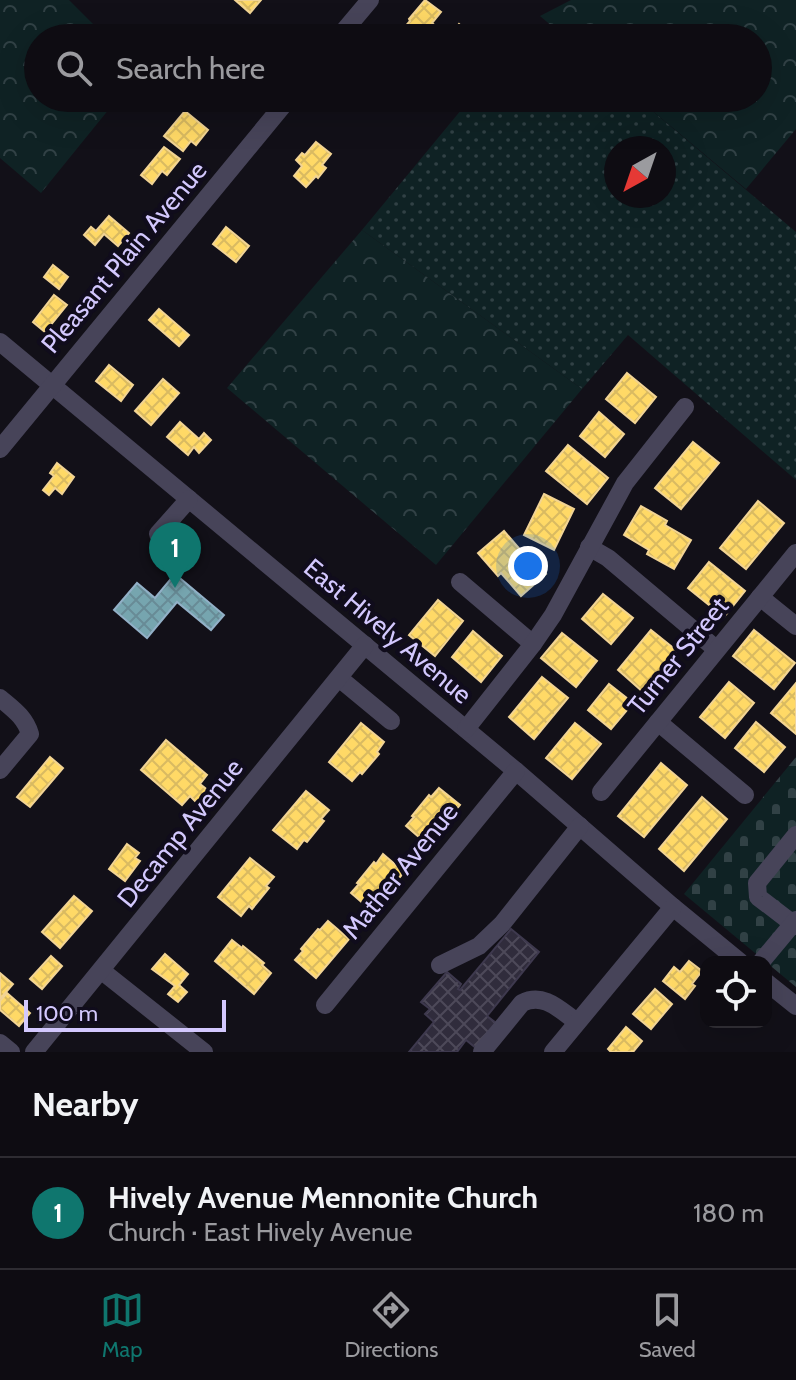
<!DOCTYPE html>
<meta charset="utf-8">
<style>
:root{--surface:#0e0c12;--page:#1c1a20;--text:#f1f3f6;--muted:#9b9b9f;--line:#2e2c32;--accent:#0f766e}
body{margin:0;font-family:Cabin,sans-serif;background:var(--page);color:var(--text)}
.controls{position:absolute;right:24px;bottom:24px;display:grid;overflow:hidden;border-radius:16px;box-shadow:0 8px 32px #0002}
.controls button{width:72px;height:72px;display:grid;place-items:center;padding:0;border:0;border-bottom:2px solid var(--line);background:var(--surface);color:var(--text);font:40px sans-serif}
.compass{position:absolute;left:604px;top:136px;width:72px;height:72px;border-radius:50%;background:var(--surface);box-shadow:0 8px 32px #0002;rotate:220deg}
.scale{position:absolute;left:24px;bottom:20px;width:202px;box-sizing:border-box;padding-left:8px;border:4px solid #d3c8fe;border-top:0;font-size:22px;line-height:28px;white-space:nowrap;color:#d3c8fe;-webkit-text-stroke:6px #100c1c;paint-order:stroke}
.you{position:absolute;left:528px;top:566px;width:28px;height:28px;margin:-20px;border:6px solid #fff;border-radius:50%;background:#1a73e8;box-shadow:0 0 0 12px #1a73e833}
.badge{display:grid;place-items:center;width:52px;height:52px;border-radius:50%;background:var(--accent);color:#fff;font-size:26px;font-weight:700}
.pin{position:absolute;translate:-50% -66px;filter:drop-shadow(0 2px 4px #0008)}
.pin::after{content:'';position:absolute;top:42px;width:28px;height:24px;background:inherit;clip-path:polygon(0 0,100% 0,50% 100%)}
.list{margin:0;padding:0;list-style:none}
h2{display:flex;justify-content:space-between;align-items:center;height:104px;margin:0;padding:0 32px;font-size:34px}
h2 small{font-size:26px;font-weight:400;color:var(--muted)}
.list li{display:grid;grid-template-columns:52px 1fr auto;gap:24px;align-items:center;box-sizing:border-box;height:112px;padding:0 32px;border-top:2px solid var(--line)}
.list b{display:block;font-size:30px;white-space:nowrap}
.list p{margin:0;font-size:26px;white-space:nowrap;color:var(--muted)}
.list em{font-size:26px;font-style:normal;color:var(--muted)}
.icon{flex:none;width:44px;height:44px;fill:none;stroke:currentColor;stroke-width:2;stroke-linecap:round;stroke-linejoin:round}
.map{position:relative;flex:none;width:796px;height:1052px;overflow:hidden}
.search{position:absolute;background:var(--surface);box-shadow:0 8px 32px #0002;left:24px;right:24px;top:24px;height:88px;display:flex;align-items:center;gap:20px;box-sizing:border-box;padding:0 28px;border-radius:44px;color:var(--muted);font-size:30px}
.sheet{height:216px;background:var(--surface)}
nav{display:flex;justify-content:space-around;align-items:center;box-sizing:border-box;height:112px;border-top:2px solid var(--line);background:var(--surface);font-size:22px;color:var(--muted)}
nav a{display:grid;justify-items:center;gap:4px}
nav .on{color:var(--accent)}
.map>svg:first-child{display:block}
</style>
<div class="map">
<svg width="796" height="1052" viewBox="0 0 796 1052">
<defs>
<pattern id="grass-dots" width="8" height="8" patternUnits="userSpaceOnUse" patternTransform="scale(2)"><rect width="8" height="8" fill="#0f2224"/><path d="M2 2h.1M6 6h.1" fill="none" stroke="#314145" stroke-width="1.8" stroke-linecap="round"/></pattern>
<pattern id="forest-crowns" width="20" height="18" patternUnits="userSpaceOnUse" patternTransform="scale(2)"><rect width="20" height="18" fill="#0f2224"/><path d="M2 6a3 3 0 1 1 6 0M12 15a3 3 0 1 1 6 0" fill="none" stroke="#314145"/></pattern>
<pattern id="cemetery-stones" width="16" height="16" patternUnits="userSpaceOnUse" patternTransform="scale(2)"><rect width="16" height="16" fill="#0f2224"/><path d="M2 7V4a2 2 0 0 1 4 0v3zM10 15v-3a2 2 0 0 1 4 0v3z" fill="#314145"/></pattern>
<pattern id="homes-cross-hatch" width="8" height="8" patternUnits="userSpaceOnUse" patternTransform="scale(2)"><rect width="8" height="8" fill="#ffd966"/><path d="M0 0l8 8M0 8l8-8" fill="none" stroke="#d9ba61"/></pattern>
<pattern id="public-cross-hatch" width="8" height="8" patternUnits="userSpaceOnUse" patternTransform="scale(2)"><rect width="8" height="8" fill="#76a5af"/><path d="M0 0l8 8M0 8l8-8" fill="none" stroke="#688b96"/></pattern>
<pattern id="building-cross-hatch" width="8" height="8" patternUnits="userSpaceOnUse" patternTransform="scale(2)"><rect width="8" height="8" fill="#302c3c"/><path d="M0 0l8 8M0 8l8-8" fill="none" stroke="#4d4959"/></pattern>
</defs>
<rect width="100%" height="100%" fill="#121018"/>
<path fill="url(#grass-dots)" fill-rule="evenodd" d="M471,98H637L796,232V480L628,335L582,389L362,230ZM616,148H664V196H616Z"/>
<g fill="url(#forest-crowns)">
<polygon points="0,0 69,0 107,38 38,38 38,98 118,98 41,193 0,158"/>
<polygon points="571,0 796,0 796,129 746,189 637,98 758,98 758,38 566,38 540,16"/>
<polygon points="362,230 582,389 436,565 227,388"/>
</g>
<polygon fill="url(#cemetery-stones)" points="796,757 796,987 684,894"/>
<g fill="url(#homes-cross-hatch)" stroke="#f2d494" stroke-width="2">
<polygon points="235,0 261,0 250,13"/>
<polygon points="425,0 441,12 432,23 437,27 428,37 424,33 419,38 415,38 404,28 410,21 409,19"/>
<polygon points="459,24 473,37 472,38 452,38 450,35"/>
<polygon points="185,111 208,130 196,145 191,141 183,151 164,136"/>
<polygon points="316,142 331,154 322,165 326,168 318,178 316,176 306,187 294,176 302,166 296,160 302,153 305,155"/>
<polygon points="164,147 180,159 167,175 162,171 152,184 141,175"/>
<polygon points="109,216 129,233 118,246 104,234 95,245 84,235 91,227 96,231"/>
<polygon points="226,227 249,246 236,262 213,244"/>
<polygon points="53,265 68,277 59,289 44,277"/>
<polygon points="54,295 67,305 45,332 33,322"/>
<polygon points="159,309 189,335 179,346 149,320"/>
<polygon points="109,365 133,385 121,401 96,381"/>
<polygon points="627,373 656,397 635,423 606,399"/>
<polygon points="163,379 179,393 151,425 135,411"/>
<polygon points="599,412 624,434 605,457 580,436"/>
<polygon points="180,422 199,439 204,433 211,440 199,453 194,447 188,455 167,437"/>
<polygon points="693,442 719,463 681,509 655,488"/>
<polygon points="568,445 608,478 587,504 546,471"/>
<polygon points="57,463 74,477 62,494 55,488 49,495 43,490 54,476 50,473"/>
<polygon points="544,494 574,509 554,550 524,535"/>
<polygon points="758,501 784,523 746,569 720,548"/>
<polygon points="641,506 667,521 665,525 691,540 674,569 647,554 649,550 624,535"/>
<polygon points="504,531 523,553 526,551 546,574 521,596 501,573 498,576 478,553"/>
<polygon points="709,562 745,591 724,617 688,588"/>
<polygon points="603,594 633,618 611,644 582,619"/>
<polygon points="438,600 463,621 435,656 409,635"/>
<polygon points="651,630 677,651 643,692 618,670"/>
<polygon points="754,630 795,663 774,689 733,656"/>
<polygon points="473,631 502,656 481,682 452,657"/>
<polygon points="562,633 597,661 576,687 541,658"/>
<polygon points="542,677 568,698 534,739 509,717"/>
<polygon points="729,682 754,703 725,738 700,717"/>
<polygon points="796,683 796,734 771,713"/>
<polygon points="609,684 633,703 611,729 588,710"/>
<polygon points="756,722 785,747 764,772 735,748"/>
<polygon points="361,723 384,742 377,752 379,754 362,774 360,772 352,781 329,762"/>
<polygon points="575,723 601,744 572,779 546,758"/>
<polygon points="166,740 207,775 200,784 210,792 199,805 190,796 182,805 141,770"/>
<polygon points="50,757 63,768 30,807 17,797"/>
<polygon points="661,763 687,785 644,837 618,816"/>
<polygon points="439,788 460,805 427,844 406,826 414,817 412,816 429,795 431,797"/>
<polygon points="306,791 329,810 321,819 324,821 307,842 304,840 297,849 273,830"/>
<polygon points="702,797 727,819 684,871 659,849"/>
<polygon points="127,844 139,853 135,858 140,861 125,881 109,869"/>
<polygon points="383,854 404,872 372,911 351,893 359,884 357,883 374,862 376,864"/>
<polygon points="250,858 274,877 266,886 269,888 252,909 249,906 241,916 218,897"/>
<polygon points="74,896 92,911 60,948 42,932"/>
<polygon points="328,921 349,939 316,978 295,960 303,951 301,949 318,929 320,930"/>
<polygon points="232,940 242,948 243,946 264,963 262,965 271,973 254,994 215,961"/>
<polygon points="165,954 188,974 179,985 187,992 178,1002 168,994 175,986 152,969"/>
<polygon points="51,956 62,966 42,989 30,979"/>
<polygon points="689,961 702,971 692,984 695,986 685,999 663,981 674,967 680,972"/>
<polygon points="0,973 13,984 0,999"/>
<polygon points="655,989 672,1004 651,1029 633,1014"/>
<polygon points="7,993 30,1013 19,1026 0,1010 0,1001"/>
<polygon points="626,1027 642,1041 633,1052 611,1052 608,1049"/>
</g>
<polygon fill="url(#public-cross-hatch)" stroke="#92b0c7" stroke-width="2" points="175,574 224,615 211,630 177,602 147,638 114,610 137,583 155,598"/>
<polygon fill="url(#building-cross-hatch)" stroke="#3e394e" stroke-width="2" points="511,929 539,952 487,1016 496,1023 476,1048 466,1040 457,1052 409,1052 434,1022 425,1014 430,1009 421,1002 447,972 461,984 458,989 460,990"/>
<g fill="none" stroke-linecap="round" stroke-linejoin="round">
<g stroke="#474459" stroke-width="18">
<polyline points="338,38 370,0"/>
<polyline points="0,342 516,771 673,907 740,962"/>
<polyline points="0,449 289,98"/>
<polyline points="158,534 189,499"/>
<polyline points="589,547 608,558 716,649"/>
<polyline points="460,582 533,644"/>
<polyline points="760,597 796,626"/>
<polyline points="339,678 391,721"/>
<path d="M0,698C13,709 25,717 30,734L0,770"/>
<polyline points="658,722 745,795"/>
<polyline points="466,729 533,644 553,615 625,483 685,407"/>
<polyline points="601,792 796,553"/>
<polyline points="796,835 757,883 758,897 796,926"/>
<polyline points="761,962 796,920"/>
<polyline points="440,965 479,946 502,924 580,826"/>
<polyline points="102,971 204,1052"/>
<polyline points="766,982 796,1006"/>
<polyline points="325,1005 516,771"/>
<polyline points="0,1043 11,1052"/>
<polyline points="34,1052 365,645"/>
<path d="M482,1052L522,1003C544,992 560,1010 577,1022"/>
<polyline points="553,1052 673,907"/>
</g>
</g>
<g text-anchor="middle" dominant-baseline="central" stroke-width="8" stroke-linejoin="round" paint-order="stroke">
<g font-size="26" fill="#d3c8fe" stroke="#100c1c">
<text transform="translate(124 257) rotate(-50)">Pleasant Plain Avenue</text>
<text transform="translate(388 631) rotate(40)">East Hively Avenue</text>
<text transform="translate(678 656) rotate(-51)">Turner Street</text>
<text transform="translate(180 833) rotate(-51)">Decamp Avenue</text>
<text transform="translate(400 871) rotate(-51)">Mather Avenue</text>
</g>
</g>
</svg>
<div class="controls">
<button><svg class="icon" aria-label="locate" viewBox="0 0 24 24"><circle cx="12" cy="12" r="6"/><path d="M12 2v4M12 18v4M2 12h4M18 12h4"/></svg></button>
</div>
<svg class="compass" viewBox="-18 -18 36 36"><path d="M0-13l5 13h-10z" fill="#e53935"/><path d="M0 13l5-13h-10z" fill="#9b9b9f"/></svg>
<div class="scale">100 m</div>
<div class="you"></div>
<div class="pin badge" style="left:175px;top:588px">1</div>
<div class="search"><svg class="icon" aria-label="search" viewBox="0 0 24 24"><circle cx="10" cy="10" r="6"/><path d="M15 15l6 6"/></svg>Search here</div>
</div>
<section class="sheet">
<h2>Nearby<small></small></h2>
<ul class="list">
<li><span class="badge">1</span><div><b>Hively Avenue Mennonite Church</b><p>Church · East Hively Avenue</p></div><em>180 m</em></li>
</ul>
</section>
<nav>
<a class="on"><svg class="icon" aria-label="map" viewBox="0 0 24 24"><path d="M3 6l6-2 6 2 6-2v14l-6 2-6-2-6 2zM9 4v14M15 6v14"/></svg>Map</a>
<a><svg class="icon" aria-label="directions" viewBox="0 0 24 24"><path d="M12 3l9 9-9 9-9-9zM9 14v-3h6M13 9l2 2-2 2"/></svg>Directions</a>
<a><svg class="icon" aria-label="saved" viewBox="0 0 24 24"><path d="M7 4h10v16l-5-4-5 4z"/></svg>Saved</a>
</nav>
